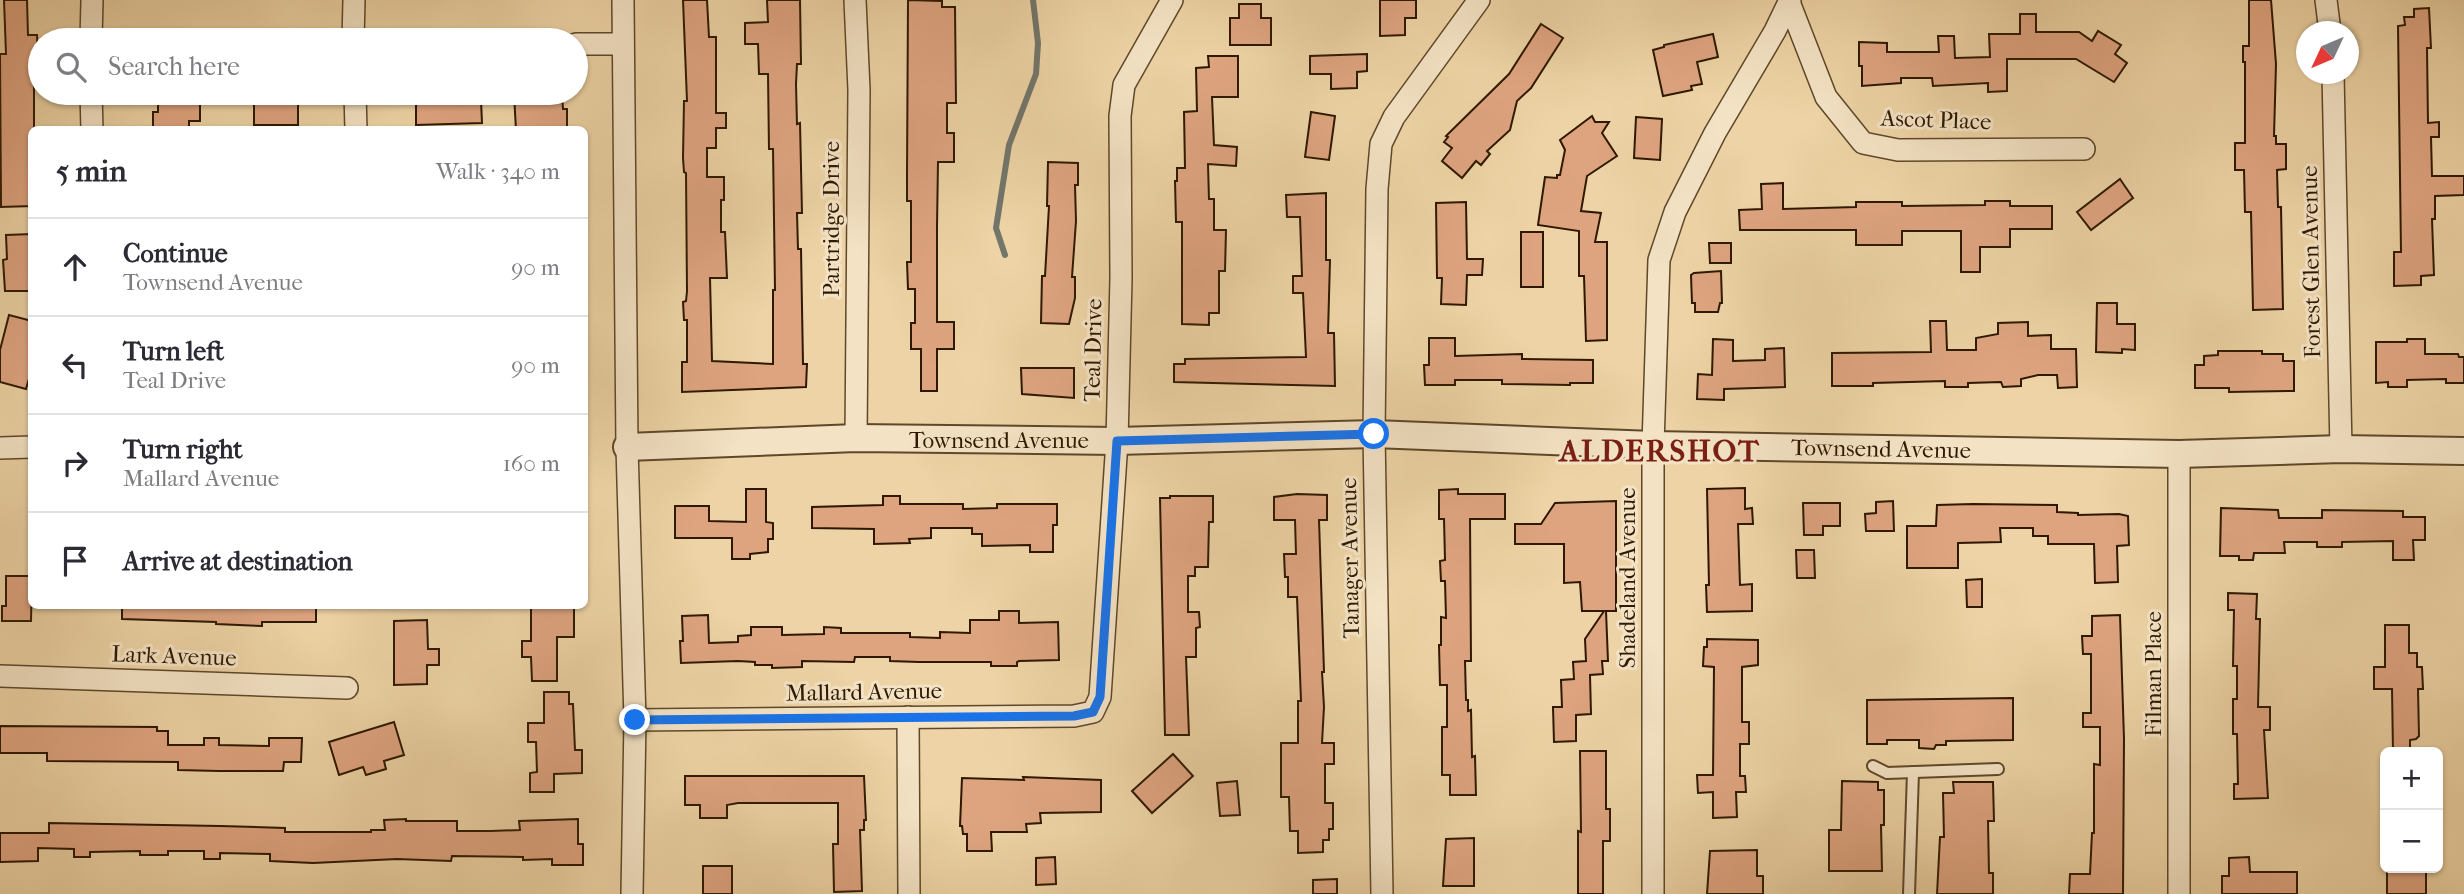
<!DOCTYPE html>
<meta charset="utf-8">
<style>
:root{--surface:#fff;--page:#f7f7f7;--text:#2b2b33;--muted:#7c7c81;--line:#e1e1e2}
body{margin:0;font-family:"IM FELL French Canon",serif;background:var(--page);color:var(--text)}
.controls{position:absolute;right:21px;bottom:21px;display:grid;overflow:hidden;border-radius:10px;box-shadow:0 2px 5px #0004}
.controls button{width:63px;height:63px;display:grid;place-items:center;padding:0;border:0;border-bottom:2px solid var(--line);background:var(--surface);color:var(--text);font:35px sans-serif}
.compass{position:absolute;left:2296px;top:21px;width:63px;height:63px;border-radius:50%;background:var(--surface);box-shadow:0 2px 5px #0004;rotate:226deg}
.stop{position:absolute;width:21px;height:21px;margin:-16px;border:5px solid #1a73e8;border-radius:50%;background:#fff}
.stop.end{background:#1a73e8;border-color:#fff;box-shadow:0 2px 7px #0008}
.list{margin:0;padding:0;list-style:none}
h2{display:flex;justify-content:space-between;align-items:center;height:91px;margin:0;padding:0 28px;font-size:30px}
h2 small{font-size:23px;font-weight:400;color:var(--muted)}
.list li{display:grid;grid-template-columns:46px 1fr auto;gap:21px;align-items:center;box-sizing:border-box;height:98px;padding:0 28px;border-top:2px solid var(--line)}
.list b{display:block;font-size:26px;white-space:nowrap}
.list p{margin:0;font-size:23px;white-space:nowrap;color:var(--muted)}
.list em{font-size:23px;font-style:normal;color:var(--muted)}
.icon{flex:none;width:38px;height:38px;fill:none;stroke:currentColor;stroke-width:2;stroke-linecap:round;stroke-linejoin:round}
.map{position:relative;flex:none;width:2464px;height:894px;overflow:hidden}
.search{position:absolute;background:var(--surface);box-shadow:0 2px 5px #0004;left:28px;top:28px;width:560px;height:77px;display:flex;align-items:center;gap:18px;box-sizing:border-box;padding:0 24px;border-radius:38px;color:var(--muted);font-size:26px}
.panel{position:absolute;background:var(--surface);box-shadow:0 2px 5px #0004;left:28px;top:126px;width:560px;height:483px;border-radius:10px}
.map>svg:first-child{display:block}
</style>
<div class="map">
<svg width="2464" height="894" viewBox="0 0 2464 894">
<rect width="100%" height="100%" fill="#edd3a5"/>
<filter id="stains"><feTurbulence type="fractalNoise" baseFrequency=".00286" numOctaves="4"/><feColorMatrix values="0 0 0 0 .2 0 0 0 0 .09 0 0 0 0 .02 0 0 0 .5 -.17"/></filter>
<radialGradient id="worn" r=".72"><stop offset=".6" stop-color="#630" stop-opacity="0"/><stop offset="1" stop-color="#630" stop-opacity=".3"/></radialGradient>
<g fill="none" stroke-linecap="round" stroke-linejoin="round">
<polyline stroke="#72766b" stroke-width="6" points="1005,255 996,228 1009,145 1036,74 1038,43 1033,0"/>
</g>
<g fill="#dea480" stroke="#2e1900" stroke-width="2">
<polygon points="4,0 27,0 28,35 37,35 38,63 34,63 34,130 32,130 32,206 1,207 0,54 6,54"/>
<polygon points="683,0 707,0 709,37 716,37 716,113 726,113 726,128 716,128 716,148 707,148 707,177 724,177 724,200 721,200 721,232 725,232 727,278 710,278 712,361 773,364 773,290 775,290 773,149 769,149 768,74 759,74 758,44 745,44 745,23 768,22 767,0 800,0 801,64 797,64 796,84 797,124 800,123 802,213 797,213 798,249 801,249 803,364 807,364 806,387 682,392 682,362 687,362 687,320 684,320 683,302 686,301 687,291 686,173 684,172 683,158 684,101 687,101"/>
<polygon points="908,0 942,1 942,7 955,7 956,103 947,103 947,133 954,133 954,162 938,162 937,227 937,322 954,322 954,349 937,349 937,391 921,391 921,349 911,349 911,323 915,323 915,289 908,289 907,262 911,262 911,201 907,201 907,174"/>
<polygon points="1380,0 1416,0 1416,18 1405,18 1405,35 1380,36"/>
<polygon points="2249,0 2271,0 2276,64 2274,136 2276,136 2276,144 2286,144 2286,169 2277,170 2278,207 2281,207 2283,309 2253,310 2251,212 2245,212 2244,170 2235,170 2235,143 2245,143 2245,62 2243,62 2243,46 2249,46"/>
<polygon points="1239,4 1261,4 1261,18 1271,18 1271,45 1230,45 1230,18 1239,18"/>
<polygon points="2429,8 2431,48 2427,48 2428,123 2439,122 2439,137 2431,137 2432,176 2464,176 2464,195 2435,196 2435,219 2432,219 2434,275 2421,276 2421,285 2394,286 2394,252 2401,252 2398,26 2405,25 2404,17 2414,17 2414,9"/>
<polygon points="2020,14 2036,14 2036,32 2079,32 2092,41 2098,31 2121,45 2115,54 2127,63 2114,82 2076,59 2007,59 2007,91 1988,92 1988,83 1933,86 1932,78 1901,78 1901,83 1862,86 1862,66 1859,66 1859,42 1887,43 1887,52 1939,52 1938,36 1954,36 1955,58 1990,57 1989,34 2020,34"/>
<polygon points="1541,24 1563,38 1531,88 1517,101 1510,130 1487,151 1490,154 1481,165 1476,161 1462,178 1442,161 1452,148 1444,142 1448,137 1446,136 1509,74"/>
<polygon points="1713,34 1718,57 1697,62 1702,84 1691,86 1692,90 1663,96 1653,50 1664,47 1664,45"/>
<polygon points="1367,54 1367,71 1357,72 1357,88 1331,89 1331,74 1310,74 1310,56"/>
<polygon points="1208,56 1238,56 1238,97 1212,97 1214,145 1237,147 1236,166 1208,164 1209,199 1214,199 1214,230 1226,230 1225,271 1219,271 1219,313 1209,313 1209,325 1182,324 1182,222 1176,222 1175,181 1177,181 1177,168 1185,168 1184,112 1197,111 1196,68 1209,67"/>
<polygon points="164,93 200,94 200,121 189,121 189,130 153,130 153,112 158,112 158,97"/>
<polygon points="461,94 461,101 481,100 482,123 416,125 416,99 436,99 436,95"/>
<polygon points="514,94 562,94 563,109 567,109 567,129 516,130"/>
<polygon points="254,95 283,95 282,100 298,100 298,125 254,125"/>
<polygon points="1311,112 1335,116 1329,160 1305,157"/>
<polygon points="1592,116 1595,122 1609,122 1602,133 1617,156 1587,176 1581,211 1601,213 1595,242 1607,242 1607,340 1586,341 1584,276 1579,276 1579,231 1538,225 1545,177 1557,178 1557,175 1560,175 1565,150 1560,140"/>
<polygon points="1636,117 1662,119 1660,160 1634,158"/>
<polygon points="1048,162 1078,163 1078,185 1075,185 1076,221 1072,277 1075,277 1075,298 1069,324 1041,323 1042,276 1045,276 1049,206 1047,206"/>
<polygon points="2120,179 2133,198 2091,230 2077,212"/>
<polygon points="1783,183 1783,209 1856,207 1856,202 1902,202 1902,206 1985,205 1985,201 2010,201 2010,206 2052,206 2052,229 2010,229 2010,247 1980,247 1980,272 1961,272 1961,231 1902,231 1902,245 1856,245 1856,230 1740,230 1739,210 1762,209 1761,184"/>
<polygon points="1326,193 1326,260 1330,260 1328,333 1334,333 1335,386 1174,382 1174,364 1185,364 1185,359 1306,357 1303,293 1293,293 1293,276 1302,276 1300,217 1287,217 1286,195"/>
<polygon points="1466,202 1467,259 1483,259 1482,275 1467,275 1466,305 1441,304 1442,278 1437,278 1436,203"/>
<rect x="1521" y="232" width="22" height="55"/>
<polygon points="32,234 32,291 5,291 3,260 7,259 6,235"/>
<polygon points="1709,243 1731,243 1731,263 1710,263"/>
<polygon points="1721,271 1722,303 1720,303 1718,312 1695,312 1695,303 1692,303 1691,275 1694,273"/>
<polygon points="2097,303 2117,303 2117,324 2135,324 2135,350 2122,349 2122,353 2096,352"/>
<polygon points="9,315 32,321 32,368 26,389 0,382 0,350"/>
<polygon points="1930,321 1946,321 1947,350 1976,350 1976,338 1998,334 1998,323 2028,322 2028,336 2051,335 2051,349 2076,349 2077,387 2058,388 2057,375 2038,375 2021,379 2021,386 2003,387 2001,382 1968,383 1968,387 1945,387 1945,381 1873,383 1873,386 1832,386 1832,353 1931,352"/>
<polygon points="1429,338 1455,338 1455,356 1522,354 1522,359 1593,360 1593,383 1570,383 1570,385 1502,384 1502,380 1455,380 1455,385 1425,385 1424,365 1429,365"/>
<polygon points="1713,339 1733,340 1733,361 1765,360 1765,349 1784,348 1785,387 1724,389 1724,400 1697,399 1698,374 1712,375"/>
<polygon points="2407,339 2425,339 2425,354 2458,354 2459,357 2464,357 2464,383 2446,383 2446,379 2407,380 2407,387 2388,387 2388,382 2376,383 2376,342 2407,342"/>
<polygon points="2218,351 2262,351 2262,354 2283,354 2283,361 2294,361 2294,391 2229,392 2229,388 2195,388 2195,365 2204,365 2204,356 2218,355"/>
<polygon points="1021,368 1074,368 1074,398 1022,394"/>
<polygon points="1745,488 1745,509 1752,508 1753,524 1738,524 1740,585 1752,584 1752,611 1707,612 1706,585 1709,585 1707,489"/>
<polygon points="746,489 766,489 766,522 773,523 773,539 768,539 768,552 750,554 750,559 732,559 732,538 675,538 675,506 709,506 709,521 746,522"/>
<polygon points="1458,489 1458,494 1505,494 1505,519 1470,519 1471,661 1465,661 1466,700 1468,700 1468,711 1471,710 1472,757 1475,756 1476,795 1450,795 1450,775 1442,775 1442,727 1447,727 1447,685 1440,685 1439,645 1441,645 1441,617 1446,618 1445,581 1441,581 1440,561 1445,560 1444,519 1439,519 1439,490"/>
<polygon points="1297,494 1327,495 1327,520 1319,520 1324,672 1322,672 1324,707 1322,743 1334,743 1334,764 1325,764 1325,803 1333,803 1333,829 1329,829 1329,840 1323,840 1323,852 1298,853 1298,831 1290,831 1289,797 1281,797 1281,743 1298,743 1298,701 1301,701 1297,597 1288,597 1288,577 1285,577 1284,554 1296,554 1295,520 1274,520 1274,497"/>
<polygon points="883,496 900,496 900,504 963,504 963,509 997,508 997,504 1057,504 1057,525 1053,525 1053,552 1030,552 1030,545 982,546 982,534 972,534 972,528 931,528 931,538 909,539 910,543 874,544 874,529 812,528 812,507 883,505"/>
<polygon points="1170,496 1213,496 1213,522 1209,522 1208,567 1195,567 1195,576 1188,576 1188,612 1199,612 1200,627 1196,628 1196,657 1186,657 1189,735 1165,735 1160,498 1170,498"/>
<polygon points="1616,501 1616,611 1606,611 1608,661 1602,661 1603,674 1590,675 1591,714 1576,715 1576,741 1554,742 1553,707 1562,707 1561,680 1574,679 1573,662 1586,661 1585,639 1604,611 1582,611 1580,582 1564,583 1564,544 1515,544 1515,524 1541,524 1555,503"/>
<polygon points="1893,501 1894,531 1866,531 1865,514 1876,513 1876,502"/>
<polygon points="1803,503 1840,503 1840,526 1823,526 1823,535 1804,535"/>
<polygon points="1973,504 2057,505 2057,512 2078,513 2078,515 2119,514 2128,516 2129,545 2117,546 2118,582 2095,583 2094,544 2048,544 2048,536 2033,536 2033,528 2000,528 2001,542 1958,543 1958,568 1907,568 1907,526 1936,526 1937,505"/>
<polygon points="2221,508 2278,510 2279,518 2322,518 2322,510 2403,511 2403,517 2425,517 2425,540 2413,540 2414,560 2393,560 2393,541 2342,542 2342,547 2317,547 2317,542 2284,542 2285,553 2254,553 2253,560 2239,560 2239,556 2220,556"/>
<polygon points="1796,550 1814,550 1815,578 1797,578"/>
<polygon points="6,576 32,576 31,621 2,621 2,606 6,606"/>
<polygon points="1982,579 1982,607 1967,607 1966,580"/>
<polygon points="2228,593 2257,594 2256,619 2260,619 2258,707 2270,707 2270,730 2264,730 2268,798 2234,799 2234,784 2238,784 2237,734 2233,734 2233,699 2237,699 2237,666 2233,666 2234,610 2228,610"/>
<polygon points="122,606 316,606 316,622 262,622 262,626 216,624 216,622 122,619"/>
<polygon points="574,607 574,637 557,637 557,681 532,681 531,657 522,657 522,641 531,641 531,608"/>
<polygon points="999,611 1019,611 1019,623 1058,622 1059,660 1019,661 1017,662 1017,666 991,666 991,662 919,662 890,661 890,657 855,657 854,662 802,661 802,667 772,668 772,665 755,665 755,662 738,661 681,663 680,641 683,641 682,616 708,615 709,643 738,642 738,636 751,635 751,627 782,627 782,635 824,634 824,627 841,628 841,633 910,633 910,637 940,638 940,632 970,633 970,620 999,620"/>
<polygon points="2120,615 2124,739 2123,894 2069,894 2070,874 2090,874 2092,833 2094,833 2094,764 2100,765 2100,727 2083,727 2083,713 2091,713 2091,654 2083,654 2082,636 2092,636 2092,616"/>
<polygon points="427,620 428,649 439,649 439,665 427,665 427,684 394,685 394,621"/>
<polygon points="2385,625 2409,625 2409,653 2417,653 2417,667 2422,667 2423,689 2418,689 2419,736 2416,739 2410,740 2410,752 2393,752 2392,689 2374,689 2374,667 2385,667"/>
<polygon points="1707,639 1758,640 1758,665 1742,667 1742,722 1749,722 1749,744 1740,744 1740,776 1745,776 1746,792 1736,792 1737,817 1713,818 1713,792 1698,793 1697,775 1713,775 1714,667 1703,666 1704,647 1707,647"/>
<polygon points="544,692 569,692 569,704 573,704 575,750 582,750 582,773 554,774 554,792 530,792 530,773 537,772 536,742 528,742 528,723 544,723"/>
<polygon points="2013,698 2013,740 1946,741 1946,745 1936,745 1934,749 1919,748 1919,740 1887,740 1887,744 1867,744 1867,700"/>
<polygon points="394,722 404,755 384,761 386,769 366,775 363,767 339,775 329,742"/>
<polygon points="0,726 157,727 157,731 168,731 168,745 204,745 204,738 219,738 219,745 269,746 269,738 302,738 301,762 284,762 283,771 219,771 178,770 178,762 47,761 47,753 0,753"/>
<polygon points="1580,751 1606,751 1606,809 1610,809 1610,841 1603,841 1603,894 1578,894 1578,831 1581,832"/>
<polygon points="1173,754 1193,776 1152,813 1132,791"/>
<polygon points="685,776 864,776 866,820 864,820 864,830 860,830 862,891 834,892 833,844 838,844 838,803 738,803 727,805 727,818 700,818 700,805 685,805"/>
<polygon points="1023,777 1101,780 1101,812 1040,813 1041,823 1026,824 1027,832 991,832 992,851 967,851 967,834 963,834 962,826 960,826 962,778 1024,780"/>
<polygon points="1237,781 1240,815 1220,816 1217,783"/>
<polygon points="1842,781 1878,782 1878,790 1884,790 1884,825 1881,825 1882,871 1829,871 1829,830 1841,830"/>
<polygon points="1953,782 1993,782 1994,821 1988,821 1989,873 1993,873 1993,894 1937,894 1940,837 1944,837 1943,793 1954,793"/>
<polygon points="406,819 406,821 457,821 457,831 491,831 520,830 519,821 578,819 578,844 583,844 583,865 552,865 552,859 523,860 523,857 452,856 451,861 397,859 313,863 270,861 270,854 220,853 220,859 204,859 204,851 168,851 168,855 140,855 140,851 90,852 90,857 74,857 74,849 38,848 38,861 0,862 0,833 49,833 49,823 220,826 285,828 285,832 371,832 371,830 385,830 384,820"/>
<polygon points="1474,838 1474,886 1443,886 1446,839"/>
<polygon points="1757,850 1757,876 1763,876 1763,894 1707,894 1710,851"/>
<polygon points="1055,857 1056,884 1036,885 1036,858"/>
<polygon points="2249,857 2250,872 2297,872 2297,894 2222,894 2222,876 2229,876 2229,858"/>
<rect x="703" y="866" width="29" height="28"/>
<rect x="2387" y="868" width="39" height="26"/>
<polygon points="1337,879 1337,894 1313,894 1313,880"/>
</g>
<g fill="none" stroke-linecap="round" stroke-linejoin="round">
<defs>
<g id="service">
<polyline points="1873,766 1887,773 1998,769"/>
<polyline points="1909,894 1913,772"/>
</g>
<g id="minor">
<polyline points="623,0 627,447 635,720 632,894"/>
<polyline points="855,0 859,90 856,438"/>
<polyline points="2326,0 2330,32"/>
<polyline points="1789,2 1826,97 1863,143 1898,150 2084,149"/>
<polyline points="91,40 92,0"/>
<polyline points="353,40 354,0"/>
<polyline points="576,44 623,44"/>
<polyline points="2333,74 2341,449"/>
<polyline points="91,93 92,130"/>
<polyline points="355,93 356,130"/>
<polyline points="0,448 32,447"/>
<polyline points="0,676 347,688"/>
<polyline points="908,717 909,894"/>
<polyline points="635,720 1074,716 1093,712 1100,697 1117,441 1121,278 1120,116 1124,85 1172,0"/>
<polyline points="1382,894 1374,434 1377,189 1381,144 1394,117 1479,0"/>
<polyline points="1653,894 1653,445 1659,260 1675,212 1715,133 1775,31 1790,0"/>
<polyline points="2179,894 2179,454"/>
</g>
<polyline id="tertiary" points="627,447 856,438 1117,441 1374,434 1653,445 2179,454 2341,449 2464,451"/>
</defs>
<use href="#service" stroke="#5e4829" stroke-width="14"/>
<use href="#minor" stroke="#5e4829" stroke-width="24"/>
<use href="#tertiary" stroke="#5e4829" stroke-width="30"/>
<use href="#service" stroke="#f3e2c4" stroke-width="10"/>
<use href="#minor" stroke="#f3e2c4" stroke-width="21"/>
<use href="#tertiary" stroke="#f3e2c4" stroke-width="26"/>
</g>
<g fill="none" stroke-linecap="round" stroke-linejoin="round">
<polyline stroke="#1a73e8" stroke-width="9" points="635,720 1074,716 1093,712 1100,697 1117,441 1374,434"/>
</g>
<g text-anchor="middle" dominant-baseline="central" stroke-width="6" stroke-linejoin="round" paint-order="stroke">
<g font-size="23" fill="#2e1900" stroke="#f3e2c4">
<text transform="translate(1936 120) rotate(2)">Ascot Place</text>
<text transform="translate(831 219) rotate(-90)">Partridge Drive</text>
<text transform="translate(2311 262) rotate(-91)">Forest Glen Avenue</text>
<text transform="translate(1093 350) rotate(-89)">Teal Drive</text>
<text x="999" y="440">Townsend Avenue</text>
<text transform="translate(1881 449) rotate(1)">Townsend Avenue</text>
<text transform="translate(1350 558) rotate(-91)">Tanager Avenue</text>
<text transform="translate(1627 578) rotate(-90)">Shadeland Avenue</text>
<text transform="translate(174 656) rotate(2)">Lark Avenue</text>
<text transform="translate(2153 674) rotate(-90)">Filman Place</text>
<text transform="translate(864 692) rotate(-1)">Mallard Avenue</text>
</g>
<g font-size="30" font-weight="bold" letter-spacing="2" fill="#7a1f14" stroke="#f3e2c4">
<text x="1660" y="451">ALDERSHOT</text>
</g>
</g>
<rect width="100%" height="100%" filter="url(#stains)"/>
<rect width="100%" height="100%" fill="url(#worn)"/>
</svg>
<div class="controls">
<button>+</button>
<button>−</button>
</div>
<svg class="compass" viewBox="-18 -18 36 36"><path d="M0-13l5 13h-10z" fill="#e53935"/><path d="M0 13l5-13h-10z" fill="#7c7c81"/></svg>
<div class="stop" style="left:1374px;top:434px"></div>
<div class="stop end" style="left:635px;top:720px"></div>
<div class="search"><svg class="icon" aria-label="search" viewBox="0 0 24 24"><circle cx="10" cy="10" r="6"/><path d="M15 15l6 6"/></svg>Search here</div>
<section class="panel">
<h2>5 min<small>Walk · 340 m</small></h2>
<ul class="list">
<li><svg class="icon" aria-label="ahead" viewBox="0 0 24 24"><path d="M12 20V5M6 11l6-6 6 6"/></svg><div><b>Continue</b><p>Townsend Avenue</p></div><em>90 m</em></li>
<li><svg class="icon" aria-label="left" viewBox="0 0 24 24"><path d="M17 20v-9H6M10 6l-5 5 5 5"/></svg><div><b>Turn left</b><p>Teal Drive</p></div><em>90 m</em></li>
<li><svg class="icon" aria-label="right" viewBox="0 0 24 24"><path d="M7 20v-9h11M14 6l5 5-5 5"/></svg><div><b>Turn right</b><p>Mallard Avenue</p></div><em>160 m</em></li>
<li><svg class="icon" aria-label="arrive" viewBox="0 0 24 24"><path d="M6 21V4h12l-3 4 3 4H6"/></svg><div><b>Arrive at destination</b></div></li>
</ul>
</section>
</div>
